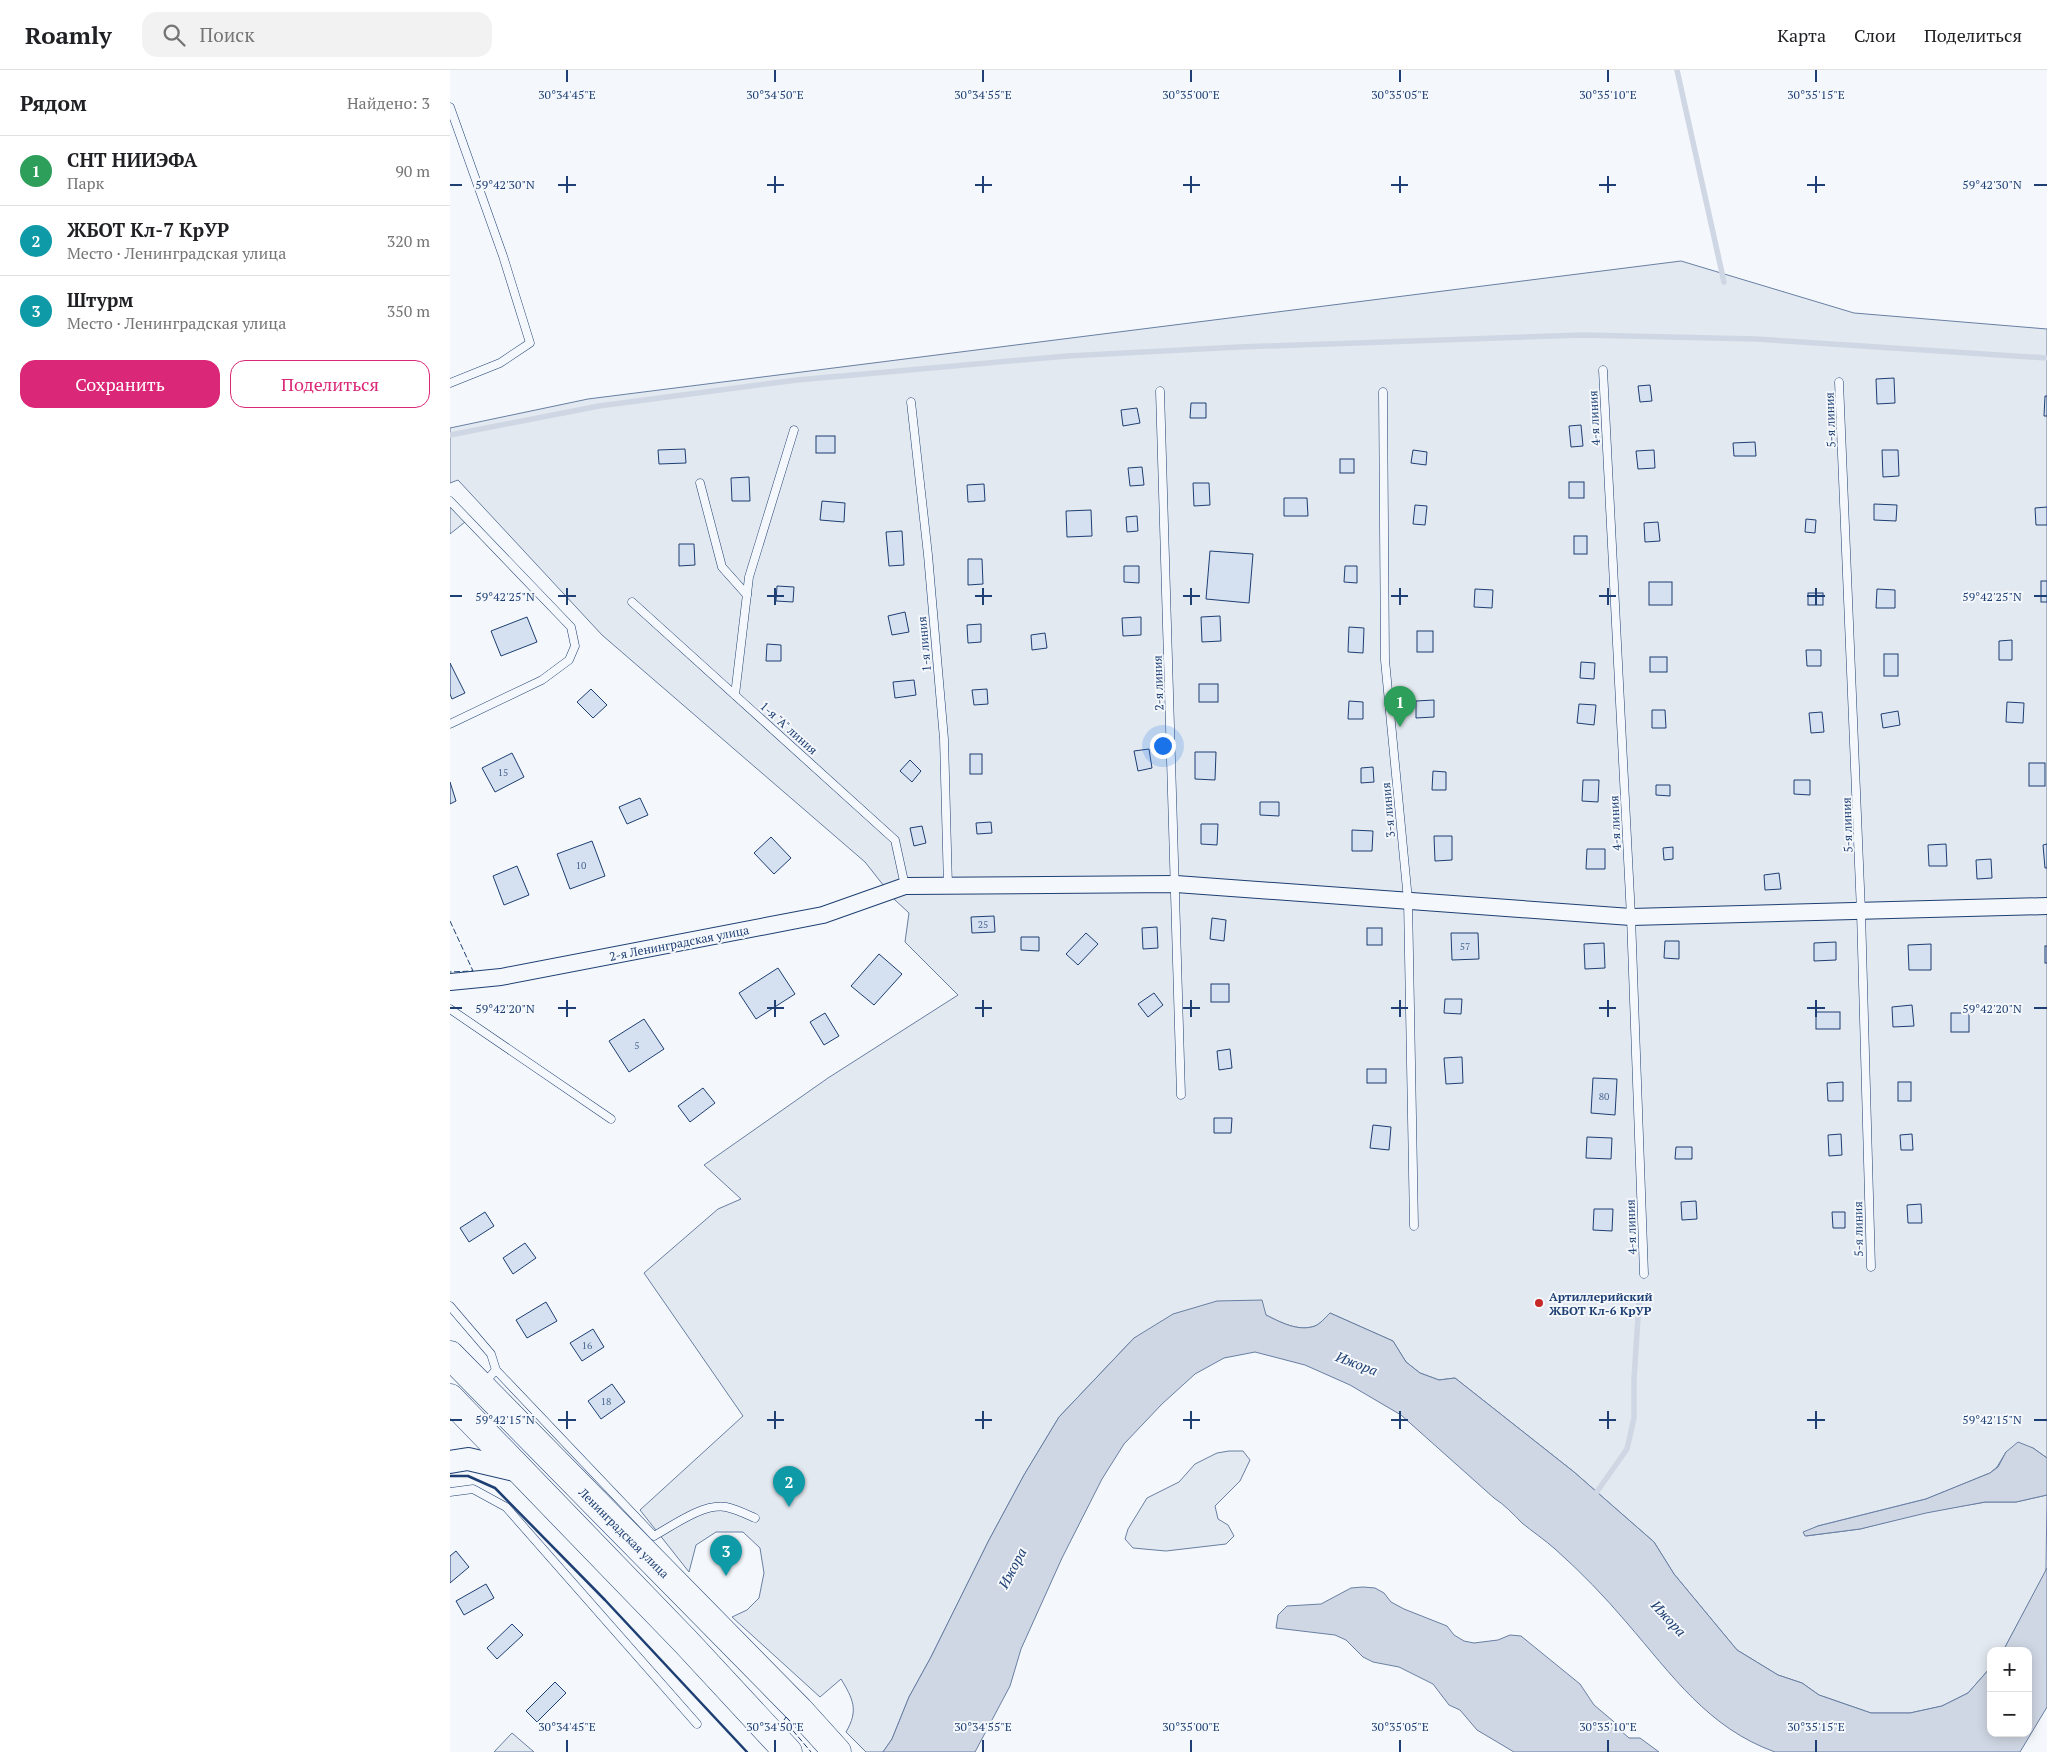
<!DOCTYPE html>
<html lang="ru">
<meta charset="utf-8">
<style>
:root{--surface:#fff;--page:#f2f2f2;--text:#202124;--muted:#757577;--line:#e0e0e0;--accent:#db2777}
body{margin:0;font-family:"PT Serif",serif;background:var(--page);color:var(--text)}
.controls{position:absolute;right:15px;bottom:15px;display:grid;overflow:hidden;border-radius:10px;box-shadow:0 2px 12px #0003}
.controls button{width:45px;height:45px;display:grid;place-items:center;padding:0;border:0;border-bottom:1px solid var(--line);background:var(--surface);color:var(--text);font:25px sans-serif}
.you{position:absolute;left:712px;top:675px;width:18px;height:18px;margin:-12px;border:4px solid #fff;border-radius:50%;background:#1a73e8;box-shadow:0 0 0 8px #1a73e833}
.badge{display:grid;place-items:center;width:32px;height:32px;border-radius:50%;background:var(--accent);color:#fff;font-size:16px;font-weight:700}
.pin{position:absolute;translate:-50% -41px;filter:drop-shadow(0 1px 2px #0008)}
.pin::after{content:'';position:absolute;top:26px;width:18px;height:15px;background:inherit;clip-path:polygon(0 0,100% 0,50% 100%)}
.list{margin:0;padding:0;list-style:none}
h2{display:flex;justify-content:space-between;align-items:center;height:65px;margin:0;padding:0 20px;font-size:21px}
h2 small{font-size:16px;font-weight:400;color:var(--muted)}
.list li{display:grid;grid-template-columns:32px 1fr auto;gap:15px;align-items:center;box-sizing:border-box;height:70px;padding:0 20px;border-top:1px solid var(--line)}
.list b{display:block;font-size:19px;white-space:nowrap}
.list p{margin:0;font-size:16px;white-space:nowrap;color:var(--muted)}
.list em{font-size:16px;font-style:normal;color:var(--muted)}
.actions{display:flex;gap:10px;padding:15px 20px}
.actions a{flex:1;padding:11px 0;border:1px solid var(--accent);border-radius:15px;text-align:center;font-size:18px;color:var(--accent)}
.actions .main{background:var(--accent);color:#fff}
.icon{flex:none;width:28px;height:28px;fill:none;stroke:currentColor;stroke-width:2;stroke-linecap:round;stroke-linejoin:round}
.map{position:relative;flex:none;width:1597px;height:1682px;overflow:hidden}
header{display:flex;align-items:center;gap:30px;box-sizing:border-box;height:70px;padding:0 25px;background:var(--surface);border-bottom:1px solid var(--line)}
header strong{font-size:24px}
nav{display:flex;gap:28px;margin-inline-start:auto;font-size:18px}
.search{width:350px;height:45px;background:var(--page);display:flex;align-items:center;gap:12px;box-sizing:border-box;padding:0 18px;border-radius:15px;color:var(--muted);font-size:19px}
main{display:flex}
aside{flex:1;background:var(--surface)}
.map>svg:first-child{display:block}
</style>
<header>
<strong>Roamly</strong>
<div class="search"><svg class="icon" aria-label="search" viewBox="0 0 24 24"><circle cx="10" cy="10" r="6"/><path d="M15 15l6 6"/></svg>Поиск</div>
<nav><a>Карта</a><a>Слои</a><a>Поделиться</a></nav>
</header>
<main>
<aside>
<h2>Рядом<small>Найдено: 3</small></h2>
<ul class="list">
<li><span class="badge" style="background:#2e9e5b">1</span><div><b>СНТ НИИЭФА</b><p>Парк</p></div><em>90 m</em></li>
<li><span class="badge" style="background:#0f9aa8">2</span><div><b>ЖБОТ Кл-7 КрУР</b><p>Место · Ленинградская улица</p></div><em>320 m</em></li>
<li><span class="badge" style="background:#0f9aa8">3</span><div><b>Штурм</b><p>Место · Ленинградская улица</p></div><em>350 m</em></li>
</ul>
<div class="actions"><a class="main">Сохранить</a><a>Поделиться</a></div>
</aside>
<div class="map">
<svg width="1597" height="1682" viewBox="0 0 1597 1682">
<rect width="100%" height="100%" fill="#f4f7fb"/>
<g fill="#e3e9f0" stroke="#687fa3">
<path d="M1231,191L1404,243L1597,259V1388L1583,1378L1556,1382L1547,1397L1540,1403L1476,1429L1368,1456L1354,1463L1356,1466L1410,1459L1476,1442L1536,1432H1566L1597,1425L1596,1501L1553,1581H1541V1597L1518,1623L1492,1636L1460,1643H1421L1369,1625L1352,1613L1328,1605L1287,1580L1224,1504L1204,1472L1124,1402L1005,1308L989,1310L970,1303L956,1292L943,1271L880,1243C876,1247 870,1254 865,1256C848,1262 830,1252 816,1245L684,1268L609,1347L574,1405L539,1470L481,1587L459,1627L442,1669L433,1682H416L396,1662C409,1640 403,1629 391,1609L370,1627L282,1547L297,1540L309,1528L314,1503L310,1478L293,1462H266L246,1475L239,1502L190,1440L293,1346L194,1203L268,1139L291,1129L254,1095L378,1008L508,925L455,872L459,843L445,830L415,792L152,565L8,410L0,413V358L138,329Z"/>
<polygon points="0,437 15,452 0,464"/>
<polygon points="779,1381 793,1381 800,1390 790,1411 765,1436 768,1449 778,1455 784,1466 776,1474 716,1481 683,1478 675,1469 678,1459 697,1428 729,1412 745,1394 767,1383"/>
<polygon points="62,1663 84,1682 44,1682"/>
</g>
<g fill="#cfd7e4" stroke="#687fa3">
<path d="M812,1230L816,1245C830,1252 848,1262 865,1256C870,1254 876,1247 880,1243L943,1271L956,1292L970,1303L989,1310L1005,1308L1124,1402L1204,1472L1224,1504L1287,1580L1328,1605L1352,1613L1369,1625L1421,1643H1460L1492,1636L1518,1623L1541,1597V1663H1578V1581H1553L1597,1498V1637L1570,1682H1325C1258,1658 1222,1605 1177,1553C1155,1527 1131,1502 1105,1479C1095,1470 1083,1462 1072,1453C1063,1444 1055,1435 1044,1428L951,1345L900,1315L855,1295L805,1282L774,1288L745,1304L712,1334L674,1374L652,1409L612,1488L571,1579L560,1616L525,1682H433L442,1669L459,1627L481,1587L539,1470L574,1405L609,1347L684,1268L723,1244L767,1231Z"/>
<polygon points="1568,1372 1583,1378 1597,1388 1597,1425 1566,1432 1535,1432 1476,1443 1410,1459 1355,1466 1353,1462 1368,1456 1476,1429 1540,1403 1548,1397 1556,1382"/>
<polygon points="913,1517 925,1518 934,1523 941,1532 954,1539 997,1556 1004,1565 1014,1571 1024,1573 1048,1570 1060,1565 1071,1566 1130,1614 1144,1635 1163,1651 1170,1660 1179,1668 1190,1668 1209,1682 1064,1682 1027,1660 1010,1640 999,1635 983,1614 949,1597 923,1592 913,1587 896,1570 885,1565 826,1558 828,1545 837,1536 871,1534 901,1518"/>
</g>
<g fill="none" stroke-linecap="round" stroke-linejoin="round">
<g stroke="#cfd7e4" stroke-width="5.5">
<polyline points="1227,0 1274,212"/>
<polyline points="0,365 149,336 347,310 617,286 789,277 1133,265 1306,269 1597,288"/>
<polyline points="1146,1423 1177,1379 1184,1348 1184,1309 1189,1232"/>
</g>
</g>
<g fill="#d5e0f0" stroke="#1d3f73">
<polygon points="1444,308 1445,333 1427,334 1426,309"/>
<polygon points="1200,315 1202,331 1190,332 1188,316"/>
<polygon points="1595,326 1597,326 1597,346 1594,346"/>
<polygon points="741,333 756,333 756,348 740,348"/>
<polygon points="687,338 690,353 673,356 671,340"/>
<polygon points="1131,355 1133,376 1121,377 1119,356"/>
<rect x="366" y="366" width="19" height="17"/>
<polygon points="1305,372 1306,386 1284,386 1283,373"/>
<polygon points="235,379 236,393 209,394 208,380"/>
<polygon points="963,380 977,382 976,395 961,393"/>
<polygon points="1204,380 1205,398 1188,399 1186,381"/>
<polygon points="1432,380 1448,380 1449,406 1433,407"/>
<rect x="890" y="389" width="14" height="14"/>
<polygon points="692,397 694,415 680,416 678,398"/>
<polygon points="299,407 300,431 282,431 281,408"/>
<rect x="1119" y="412" width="15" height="16"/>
<polygon points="743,413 759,413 760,435 744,436"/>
<polygon points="534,414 535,431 518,432 517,415"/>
<polygon points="834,428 857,428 858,446 834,446"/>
<polygon points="372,431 395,433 394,452 370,450"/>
<polygon points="1424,434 1447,435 1446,451 1424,450"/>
<polygon points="965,435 977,436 975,455 963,454"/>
<polygon points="1597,437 1597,455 1586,455 1585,438"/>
<polygon points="641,440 642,466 617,467 616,441"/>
<polygon points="687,446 688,461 677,462 676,447"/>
<polygon points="1356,449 1366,450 1365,463 1355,462"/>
<polygon points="1208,452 1210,471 1195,472 1194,453"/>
<polygon points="452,461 454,495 439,496 436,462"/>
<rect x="1124" y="466" width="13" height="18"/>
<polygon points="229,474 244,474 245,495 229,496"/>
<polygon points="760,481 803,484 799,533 756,529"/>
<polygon points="518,489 532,489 533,514 518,515"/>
<polygon points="674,496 689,496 689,513 674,512"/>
<polygon points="895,496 907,496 907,513 894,512"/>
<rect x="1591" y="511" width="6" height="21"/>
<rect x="1199" y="512" width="23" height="23"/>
<polygon points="327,516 344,517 343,532 326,531"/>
<polygon points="1025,519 1043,520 1042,538 1024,537"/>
<polygon points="1427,519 1445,520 1445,538 1426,538"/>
<rect x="1358" y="523" width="15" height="12"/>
<polygon points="455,542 459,562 442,565 438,546"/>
<polygon points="770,546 771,571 752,572 751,547"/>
<polygon points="77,547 87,572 51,586 41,561"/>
<polygon points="691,547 691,565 673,566 672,548"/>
<polygon points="531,554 531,572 518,573 517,555"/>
<polygon points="899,557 914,558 913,583 898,582"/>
<rect x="967" y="561" width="16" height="21"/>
<polygon points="595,563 597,578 582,580 581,565"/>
<polygon points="1562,570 1562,590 1549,590 1549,571"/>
<polygon points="317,574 331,575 331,591 316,591"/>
<polygon points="1356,580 1371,580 1371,596 1357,596"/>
<rect x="1434" y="584" width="14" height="22"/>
<rect x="1200" y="587" width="17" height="15"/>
<polygon points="1131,592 1145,593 1144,609 1130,608"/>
<polygon points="0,593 15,623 2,629 0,624"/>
<polygon points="464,610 466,625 445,628 443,612"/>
<rect x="749" y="614" width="19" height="18"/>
<polygon points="141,619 157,635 143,648 127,632"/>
<polygon points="537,619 538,634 524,635 522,620"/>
<polygon points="984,630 984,647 966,648 966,631"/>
<polygon points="899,631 913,632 913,649 898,649"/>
<polygon points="1557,632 1574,633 1573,653 1556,652"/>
<polygon points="1129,634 1146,635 1144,655 1127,653"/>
<polygon points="1202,640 1215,640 1216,658 1202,658"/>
<polygon points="1448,641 1450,655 1433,658 1431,644"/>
<polygon points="1372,642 1374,662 1361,663 1359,643"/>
<polygon points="699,679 702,698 688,701 684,681"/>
<polygon points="745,682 766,682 765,710 745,709"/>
<polygon points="62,683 74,707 45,722 32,698"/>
<rect x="520" y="684" width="12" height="20"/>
<polygon points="460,690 471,701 462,712 450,701"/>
<rect x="1579" y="693" width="16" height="23"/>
<polygon points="923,697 924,712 911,713 911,698"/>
<polygon points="983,701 996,702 996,720 982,720"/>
<polygon points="1133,710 1149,710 1148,732 1132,731"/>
<polygon points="1344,710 1360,710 1360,725 1344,724"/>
<polygon points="0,712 6,731 0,734"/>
<polygon points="1206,715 1220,715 1220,726 1206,725"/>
<polygon points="190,728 198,745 177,754 169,737"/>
<polygon points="810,732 829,732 829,746 810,745"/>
<polygon points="541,752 542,763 527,764 526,753"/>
<polygon points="751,754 768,754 767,775 751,774"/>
<polygon points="472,756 476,773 464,776 460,758"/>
<polygon points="902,760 923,761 922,781 902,781"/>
<polygon points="984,766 1002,766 1002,790 985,791"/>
<polygon points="321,767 341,788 324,804 304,783"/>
<polygon points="142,771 155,806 120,819 107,784"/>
<polygon points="1496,774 1497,796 1479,796 1478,775"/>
<polygon points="1597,774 1597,798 1595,798 1593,775"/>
<polygon points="1223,777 1223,789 1214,790 1213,778"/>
<polygon points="1137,779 1155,779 1155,799 1136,799"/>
<polygon points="1541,789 1542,808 1527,809 1526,790"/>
<polygon points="67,796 79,825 54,835 43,806"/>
<polygon points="1329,803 1331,819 1315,820 1314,805"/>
<polygon points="544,846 545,862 522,863 521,847"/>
<polygon points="762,848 776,850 774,871 760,869"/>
<polygon points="707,857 708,878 693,879 692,858"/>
<rect x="917" y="858" width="15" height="17"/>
<polygon points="636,863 648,874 628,895 616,884"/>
<polygon points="1001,863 1028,863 1029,889 1002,890"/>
<polygon points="571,867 589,867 589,881 571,880"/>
<polygon points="1215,871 1229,871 1229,889 1214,888"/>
<polygon points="1386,872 1386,890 1364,891 1364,873"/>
<polygon points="1154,873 1155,898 1135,899 1134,874"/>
<polygon points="1481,874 1481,900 1459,900 1458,875"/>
<rect x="1595" y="876" width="2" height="17"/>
<polygon points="429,884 452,904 424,935 401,916"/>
<polygon points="328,898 345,924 306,949 289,923"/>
<rect x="761" y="914" width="18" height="18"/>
<polygon points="704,923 713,935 698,947 688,934"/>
<polygon points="995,929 1012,929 1011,944 994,943"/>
<polygon points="1462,935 1464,956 1443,957 1442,937"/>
<rect x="1366" y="942" width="24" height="17"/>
<polygon points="375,943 389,966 374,975 360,952"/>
<rect x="1501" y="943" width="18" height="19"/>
<polygon points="194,949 214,979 179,1002 159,971"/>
<polygon points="780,979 782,998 769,1000 767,981"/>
<polygon points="1012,987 1013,1013 996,1014 994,988"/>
<rect x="917" y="999" width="19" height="14"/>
<polygon points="1143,1008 1167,1009 1165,1045 1141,1043"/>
<polygon points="1393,1012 1393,1031 1378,1031 1377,1013"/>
<rect x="1448" y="1012" width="13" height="19"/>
<polygon points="253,1018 265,1033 240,1052 228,1036"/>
<polygon points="764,1048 782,1048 781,1063 764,1063"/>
<polygon points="923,1055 941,1057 939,1080 920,1078"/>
<polygon points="1391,1064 1392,1085 1379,1086 1378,1065"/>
<polygon points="1462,1064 1463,1080 1451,1080 1450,1065"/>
<polygon points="1137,1067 1162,1068 1161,1089 1136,1088"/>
<polygon points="1226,1077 1242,1077 1242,1089 1225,1089"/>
<polygon points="1246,1131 1247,1149 1232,1150 1231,1132"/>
<polygon points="1471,1134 1472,1153 1458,1153 1457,1135"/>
<polygon points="1144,1139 1163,1139 1162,1161 1143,1160"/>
<polygon points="35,1142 44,1156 19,1172 10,1158"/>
<polygon points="1382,1142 1395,1142 1395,1158 1383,1158"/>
<polygon points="75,1173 86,1188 63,1204 53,1188"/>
<polygon points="96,1232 107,1251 77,1268 66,1250"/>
<polygon points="143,1259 154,1277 132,1291 120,1273"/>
<polygon points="162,1314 175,1332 151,1349 138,1331"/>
<polygon points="6,1481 19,1497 0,1513 0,1486"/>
<polygon points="36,1514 44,1528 14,1545 6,1531"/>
<polygon points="62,1554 73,1565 47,1589 37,1578"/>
<polygon points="105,1612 116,1623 87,1652 76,1641"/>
</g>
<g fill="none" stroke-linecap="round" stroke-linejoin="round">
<defs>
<g id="lane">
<polyline points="0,37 53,186 80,273 50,293 0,313"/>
<polyline points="1153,300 1181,847 1194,1204"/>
<polyline points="1389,312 1411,842 1421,1197"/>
<polyline points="710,321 731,1025"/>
<polyline points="933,322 935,590 958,830 964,1156"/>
<polyline points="461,332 478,485 494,669 498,816"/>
<polyline points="250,413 272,497 297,525"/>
<polyline points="0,431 121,557 125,576 119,590 92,610 0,654"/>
<polyline points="182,532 445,770 455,816"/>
<polyline points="285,625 299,507 344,360"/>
<polyline points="0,939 161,1049"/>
<polyline points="0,1236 41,1284 46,1300"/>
<path d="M33,1314L46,1300L204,1466C224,1455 253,1433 276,1437C286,1439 296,1444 305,1448"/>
<polyline points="0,1422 23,1419 56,1437 247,1654"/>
</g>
<polyline id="street" points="0,912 51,907 373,845 455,816 726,814 1181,847 1597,836"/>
<polyline id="secondary" points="0,1392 18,1389 69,1401"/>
<g id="highway">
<polyline points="0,1285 349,1640 387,1682"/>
<polyline points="0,1328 236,1572 338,1682"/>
</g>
</defs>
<use href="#lane" stroke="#1d3f73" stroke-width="9"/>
<use href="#street" stroke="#1d3f73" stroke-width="18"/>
<use href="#secondary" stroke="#1d3f73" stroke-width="24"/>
<use href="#highway" stroke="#1d3f73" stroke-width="29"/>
<use href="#lane" stroke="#f4f7fb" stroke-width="8"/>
<use href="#street" stroke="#f4f7fb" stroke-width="16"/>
<use href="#secondary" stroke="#f4f7fb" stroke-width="22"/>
<use href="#highway" stroke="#f4f7fb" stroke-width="28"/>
<g stroke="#1d3f73" stroke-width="1" stroke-dasharray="6 2.5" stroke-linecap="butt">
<polyline points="0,851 23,901 0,902"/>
<polyline points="336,1647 349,1660"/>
<polyline points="336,1647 334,1650 361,1682"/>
</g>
<polyline stroke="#1d3f73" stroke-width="2.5" points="0,1406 18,1406 45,1418 155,1530 297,1682"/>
</g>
<path fill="none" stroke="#1d3f73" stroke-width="2" d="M117,0V12M325,0V12M533,0V12M741,0V12M950,0V12M1158,0V12M1366,0V12M117,106V123M325,106V123M533,106V123M741,106V123M950,106V123M1158,106V123M1366,106V123M0,115H12M108,115H126M317,115H334M525,115H542M733,115H750M941,115H958M1149,115H1166M1357,115H1375M1584,115H1597M117,518V535M325,518V535M533,518V535M741,518V535M950,518V535M1158,518V535M1366,518V535M0,526H12M108,526H126M317,526H334M525,526H542M733,526H750M941,526H958M1149,526H1166M1357,526H1375M1584,526H1597M117,930V947M325,930V947M533,930V947M741,930V947M950,930V947M1158,930V947M1366,930V947M0,938H12M108,938H126M317,938H334M525,938H542M733,938H750M941,938H958M1149,938H1166M1357,938H1375M1584,938H1597M117,1341V1359M325,1341V1359M533,1341V1359M741,1341V1359M950,1341V1359M1158,1341V1359M1366,1341V1359M0,1350H12M108,1350H126M317,1350H334M525,1350H542M733,1350H750M941,1350H958M1149,1350H1166M1357,1350H1375M1584,1350H1597M117,1670V1682M325,1670V1682M533,1670V1682M741,1670V1682M950,1670V1682M1158,1670V1682M1366,1670V1682"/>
<circle fill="#c62828" stroke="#f4f7fb" stroke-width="2" cx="1089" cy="1233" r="5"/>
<g text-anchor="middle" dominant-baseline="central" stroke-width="4" stroke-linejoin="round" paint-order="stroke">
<g font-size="10" fill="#4b6792">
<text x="53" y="702">15</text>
<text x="131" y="795">10</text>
<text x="533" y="854">25</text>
<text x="1015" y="876">57</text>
<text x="187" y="975">5</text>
<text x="1154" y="1026">80</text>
<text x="137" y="1275">16</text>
<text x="156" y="1331">18</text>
</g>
<g font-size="12" fill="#1d3f73" stroke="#f4f7fb">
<text transform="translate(1144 348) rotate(-93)">4-я линия</text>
<text transform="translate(1380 350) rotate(-92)">5-я линия</text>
<text transform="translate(474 574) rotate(-95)">1-я линия</text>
<text transform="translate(708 613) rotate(-92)">2-я линия</text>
<text transform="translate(339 658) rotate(42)">1-я "А" линия</text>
<text transform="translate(938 740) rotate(-95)">3-я линия</text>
<text transform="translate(1165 753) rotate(-93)">4-я линия</text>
<text transform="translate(1397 755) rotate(-92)">5-я линия</text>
<text transform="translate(229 873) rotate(-11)">2-я Ленинградская улица</text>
<text transform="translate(1181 1157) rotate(-92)">4-я линия</text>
<text transform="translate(1408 1159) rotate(-91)">5-я линия</text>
<text transform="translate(174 1463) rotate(45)">Ленинградская улица</text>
</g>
<g font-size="12" font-weight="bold" fill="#1d3f73" stroke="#f4f7fb" text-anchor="start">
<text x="1099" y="1226">Артиллерийский<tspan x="1099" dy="14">ЖБОТ Кл-6 КрУР</tspan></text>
</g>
<g font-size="14" font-style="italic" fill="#1d3f73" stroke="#f4f7fb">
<text transform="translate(907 1293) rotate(21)">Ижора</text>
<text transform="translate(562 1498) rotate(-62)">Ижора</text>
<text transform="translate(1219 1548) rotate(47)">Ижора</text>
</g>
</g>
<g font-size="12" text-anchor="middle" fill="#1d3f73" stroke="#f4f7fb" stroke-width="4" stroke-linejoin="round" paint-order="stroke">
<text x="117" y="29">30°34'45"E</text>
<text x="325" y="29">30°34'50"E</text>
<text x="533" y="29">30°34'55"E</text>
<text x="741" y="29">30°35'00"E</text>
<text x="950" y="29">30°35'05"E</text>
<text x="1158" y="29">30°35'10"E</text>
<text x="1366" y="29">30°35'15"E</text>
<text x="55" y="119">59°42'30"N</text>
<text x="1542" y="119">59°42'30"N</text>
<text x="55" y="531">59°42'25"N</text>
<text x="1542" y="531">59°42'25"N</text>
<text x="55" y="943">59°42'20"N</text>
<text x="1542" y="943">59°42'20"N</text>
<text x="55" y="1354">59°42'15"N</text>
<text x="1542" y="1354">59°42'15"N</text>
<text x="117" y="1661">30°34'45"E</text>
<text x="325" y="1661">30°34'50"E</text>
<text x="533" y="1661">30°34'55"E</text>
<text x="741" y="1661">30°35'00"E</text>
<text x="950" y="1661">30°35'05"E</text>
<text x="1158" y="1661">30°35'10"E</text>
<text x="1366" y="1661">30°35'15"E</text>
</g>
</svg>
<div class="controls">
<button>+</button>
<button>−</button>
</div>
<div class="you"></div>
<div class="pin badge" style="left:950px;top:657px;background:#2e9e5b">1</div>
<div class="pin badge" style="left:339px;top:1437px;background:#0f9aa8">2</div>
<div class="pin badge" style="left:276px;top:1506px;background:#0f9aa8">3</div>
</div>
</main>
